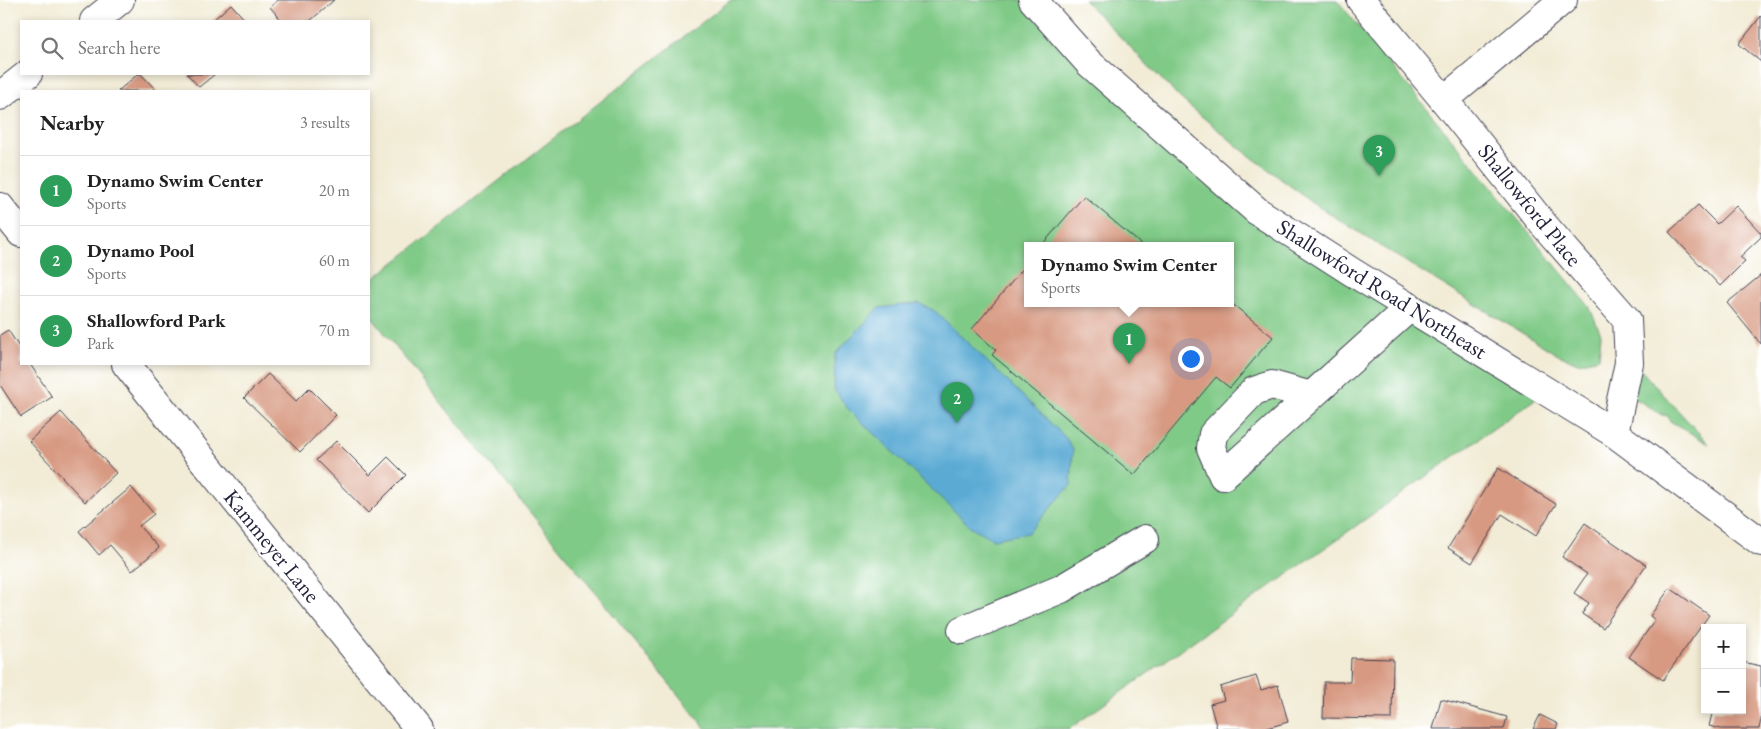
<!DOCTYPE html>
<meta charset="utf-8">
<style>
:root{--surface:#fff;--page:#f2f2f2;--text:#222;--muted:#767676;--line:#e0e0e0;--accent:#b5179e}
body{margin:0;font-family:"EB Garamond",serif;background:var(--page);color:var(--text)}
.controls{position:absolute;right:15px;bottom:15px;display:grid;overflow:hidden;border-radius:0px;box-shadow:0 2px 8px #0003}
.controls button{width:45px;height:45px;display:grid;place-items:center;padding:0;border:0;border-bottom:1px solid var(--line);background:var(--surface);color:var(--text);font:25px sans-serif}
.you{position:absolute;left:1190px;top:358px;width:18px;height:18px;margin:-12px;border:4px solid #fff;border-radius:50%;background:#1a73e8;box-shadow:0 0 0 8px #1a73e833}
.badge{display:grid;place-items:center;width:32px;height:32px;border-radius:50%;background:var(--accent);color:#fff;font-size:16px;font-weight:700}
.pin{position:absolute;translate:-50% -41px;filter:drop-shadow(0 1px 2px #0008)}
.pin::after{content:'';position:absolute;top:26px;width:18px;height:15px;background:inherit;clip-path:polygon(0 0,100% 0,50% 100%)}
.popup{position:absolute;left:1024px;top:242px;width:210px;height:65px;box-sizing:border-box;display:grid;place-content:center;border-radius:0px;background:var(--surface);filter:drop-shadow(0 1px 4px #0005);font-size:16px;white-space:nowrap;color:var(--muted)}
.popup b{font-size:19px;color:var(--text)}
.popup::after{content:'';position:absolute;left:50%;top:100%;margin-left:-10px;border:10px solid transparent;border-top-color:var(--surface)}
.list{margin:0;padding:0;list-style:none}
h2{display:flex;justify-content:space-between;align-items:center;height:65px;margin:0;padding:0 20px;font-size:21px}
h2 small{font-size:16px;font-weight:400;color:var(--muted)}
.list li{display:grid;grid-template-columns:32px 1fr auto;gap:15px;align-items:center;box-sizing:border-box;height:70px;padding:0 20px;border-top:1px solid var(--line)}
.list b{display:block;font-size:19px;white-space:nowrap}
.list p{margin:0;font-size:16px;white-space:nowrap;color:var(--muted)}
.list em{font-size:16px;font-style:normal;color:var(--muted)}
.icon{flex:none;width:28px;height:28px;fill:none;stroke:currentColor;stroke-width:2;stroke-linecap:round;stroke-linejoin:round}
.map{position:relative;flex:none;width:1761px;height:729px;overflow:hidden}
.search{position:absolute;background:var(--surface);box-shadow:0 2px 8px #0003;left:20px;top:20px;width:350px;height:55px;display:flex;align-items:center;gap:12px;box-sizing:border-box;padding:0 18px;border-radius:0px;color:var(--muted);font-size:19px}
.panel{position:absolute;background:var(--surface);box-shadow:0 2px 8px #0003;left:20px;top:90px;width:350px;height:275px;border-radius:0px}
.map>svg:first-child{display:block}
</style>
<div class="map">
<svg width="1761" height="729" viewBox="0 0 1761 729">
<rect width="100%" height="100%" fill="#fff"/>
<filter id="ink" filterUnits="userSpaceOnUse"><feTurbulence type="fractalNoise" baseFrequency=".02" numOctaves="2"/><feDisplacementMap in="SourceGraphic" scale="10" xChannelSelector="R" yChannelSelector="G"/><feConvolveMatrix kernelMatrix="1 2 1 2 8 2 1 2 1" color-interpolation-filters="sRGB"/></filter>
<filter id="wash" filterUnits="userSpaceOnUse"><feTurbulence type="fractalNoise" baseFrequency=".0096" numOctaves="4" result="noise"/><feDisplacementMap in="SourceGraphic" scale="20" xChannelSelector="R" yChannelSelector="G"/><feGaussianBlur stdDeviation="1.12" result="paint"/><feColorMatrix in="noise" values="0 0 0 0 0 0 0 0 0 0 0 0 0 0 0 0 0 1.4 0 .05"/><feComposite in="paint" operator="in"/></filter>
<g filter="url(#wash)">
<rect width="100%" height="100%" fill="#f2ecd6"/>
<g fill="#80ca87" stroke="#517661" fill-rule="evenodd">
<path d="M731,0H1041L1291,231L1558,383L1069,729H706L369,314V282ZM1028,245H1230V303H1028Z"/>
<polygon points="1084,0 1337,0 1589,306 1601,334 1599,358 1578,363 1558,355 1385,249 1313,203 1241,149 1181,99"/>
<polygon points="1637,366 1709,444 1670,421 1668,416 1662,415 1633,397"/>
</g>
<polygon fill="#5aaad4" stroke="#3e6688" points="918,303 935,311 1066,438 1073,450 1071,485 1028,533 993,539 971,527 847,408 834,389 835,354 879,308"/>
<g id="blocks">
<g fill="#d79981">
<polygon points="278,0 334,0 310,21 282,21 270,7"/>
<polygon points="231,4 246,21 212,21"/>
<polygon points="1761,16 1761,62 1739,44"/>
<polygon points="138,74 141,74 157,91 118,91"/>
<polygon points="187,74 215,74 199,87"/>
<polygon points="1084,196 1142,245 1042,245"/>
<polygon points="1698,205 1717,224 1736,206 1761,233 1761,237 1740,257 1745,261 1720,286 1669,232"/>
<polygon points="1028,263 1028,303 1230,302 1273,337 1230,388 1216,377 1134,475 992,355 996,350 972,329"/>
<polygon points="1761,275 1761,344 1727,303"/>
<polygon points="8,330 21,350 21,364 30,364 52,397 21,417 0,385 0,335"/>
<polygon points="268,374 296,401 309,388 336,415 300,452 244,398"/>
<polygon points="61,412 116,473 85,502 29,441"/>
<polygon points="336,441 370,475 388,457 406,475 368,513 316,460"/>
<polygon points="1498,468 1556,504 1536,536 1502,514 1472,563 1448,548"/>
<polygon points="131,487 154,514 139,526 159,548 132,571 110,545 99,555 79,531"/>
<polygon points="1585,523 1646,565 1603,628 1582,614 1589,603 1574,593 1587,574 1562,557"/>
<polygon points="1670,588 1709,615 1663,680 1629,657 1655,620 1650,616"/>
<polygon points="1351,658 1393,659 1392,719 1323,718 1324,682 1350,682"/>
<polygon points="1742,662 1761,666 1761,720 1759,729 1721,729 1709,726 1713,710 1742,710"/>
<polygon points="1256,676 1261,690 1278,685 1288,722 1263,729 1217,729 1210,704 1224,700 1220,687"/>
<polygon points="1441,699 1507,717 1504,729 1433,729"/>
<polygon points="1540,715 1558,724 1556,729 1533,729"/>
</g>
</g>
</g>
<g filter="url(#ink)">
<use href="#blocks" fill-opacity="0" stroke="#414052" stroke-width="1"/>
<g fill="none" stroke-linecap="round" stroke-linejoin="round">
<defs>
<g id="minor">
<polyline points="1033,0 1089,63 1257,211 1352,272 1614,433 1761,542"/>
<polyline points="1361,0 1444,100 1544,225 1627,320 1629,363 1614,433"/>
<polyline points="94,21 120,0"/>
<polyline points="0,96 28,74"/>
<polyline points="1444,100 1563,0"/>
<polyline points="0,207 21,233"/>
<polyline points="126,364 419,729"/>
<polyline points="1228,471 1410,307"/>
<polyline points="1223,476 1211,448 1213,434 1254,391 1272,385 1311,396"/>
<polyline points="962,630 1061,589 1145,539"/>
</g>
</defs>
<use href="#minor" stroke="#414052" stroke-width="30"/>
<use href="#minor" stroke="#fff" stroke-width="28"/>
</g>
</g>
<g text-anchor="middle" dominant-baseline="central" stroke-width="4" stroke-linejoin="round" paint-order="stroke">
<g font-size="22" fill="#22223b" stroke="#fff">
<text transform="translate(1530 205) rotate(51)">Shallowford Place</text>
<text transform="translate(1382 289) rotate(32)">Shallowford Road Northeast</text>
<text transform="translate(272 546) rotate(51)">Kammeyer Lane</text>
</g>
</g>
</svg>
<div class="controls">
<button>+</button>
<button>−</button>
</div>
<div class="you"></div>
<div class="pin badge" style="left:1129px;top:364px;background:#2e9e5b">1</div>
<div class="popup"><b>Dynamo Swim Center</b>Sports</div>
<div class="pin badge" style="left:957px;top:423px;background:#2e9e5b">2</div>
<div class="pin badge" style="left:1379px;top:176px;background:#2e9e5b">3</div>
<div class="search"><svg class="icon" aria-label="search" viewBox="0 0 24 24"><circle cx="10" cy="10" r="6"/><path d="M15 15l6 6"/></svg>Search here</div>
<section class="panel">
<h2>Nearby<small>3 results</small></h2>
<ul class="list">
<li><span class="badge" style="background:#2e9e5b">1</span><div><b>Dynamo Swim Center</b><p>Sports</p></div><em>20 m</em></li>
<li><span class="badge" style="background:#2e9e5b">2</span><div><b>Dynamo Pool</b><p>Sports</p></div><em>60 m</em></li>
<li><span class="badge" style="background:#2e9e5b">3</span><div><b>Shallowford Park</b><p>Park</p></div><em>70 m</em></li>
</ul>
</section>
</div>
